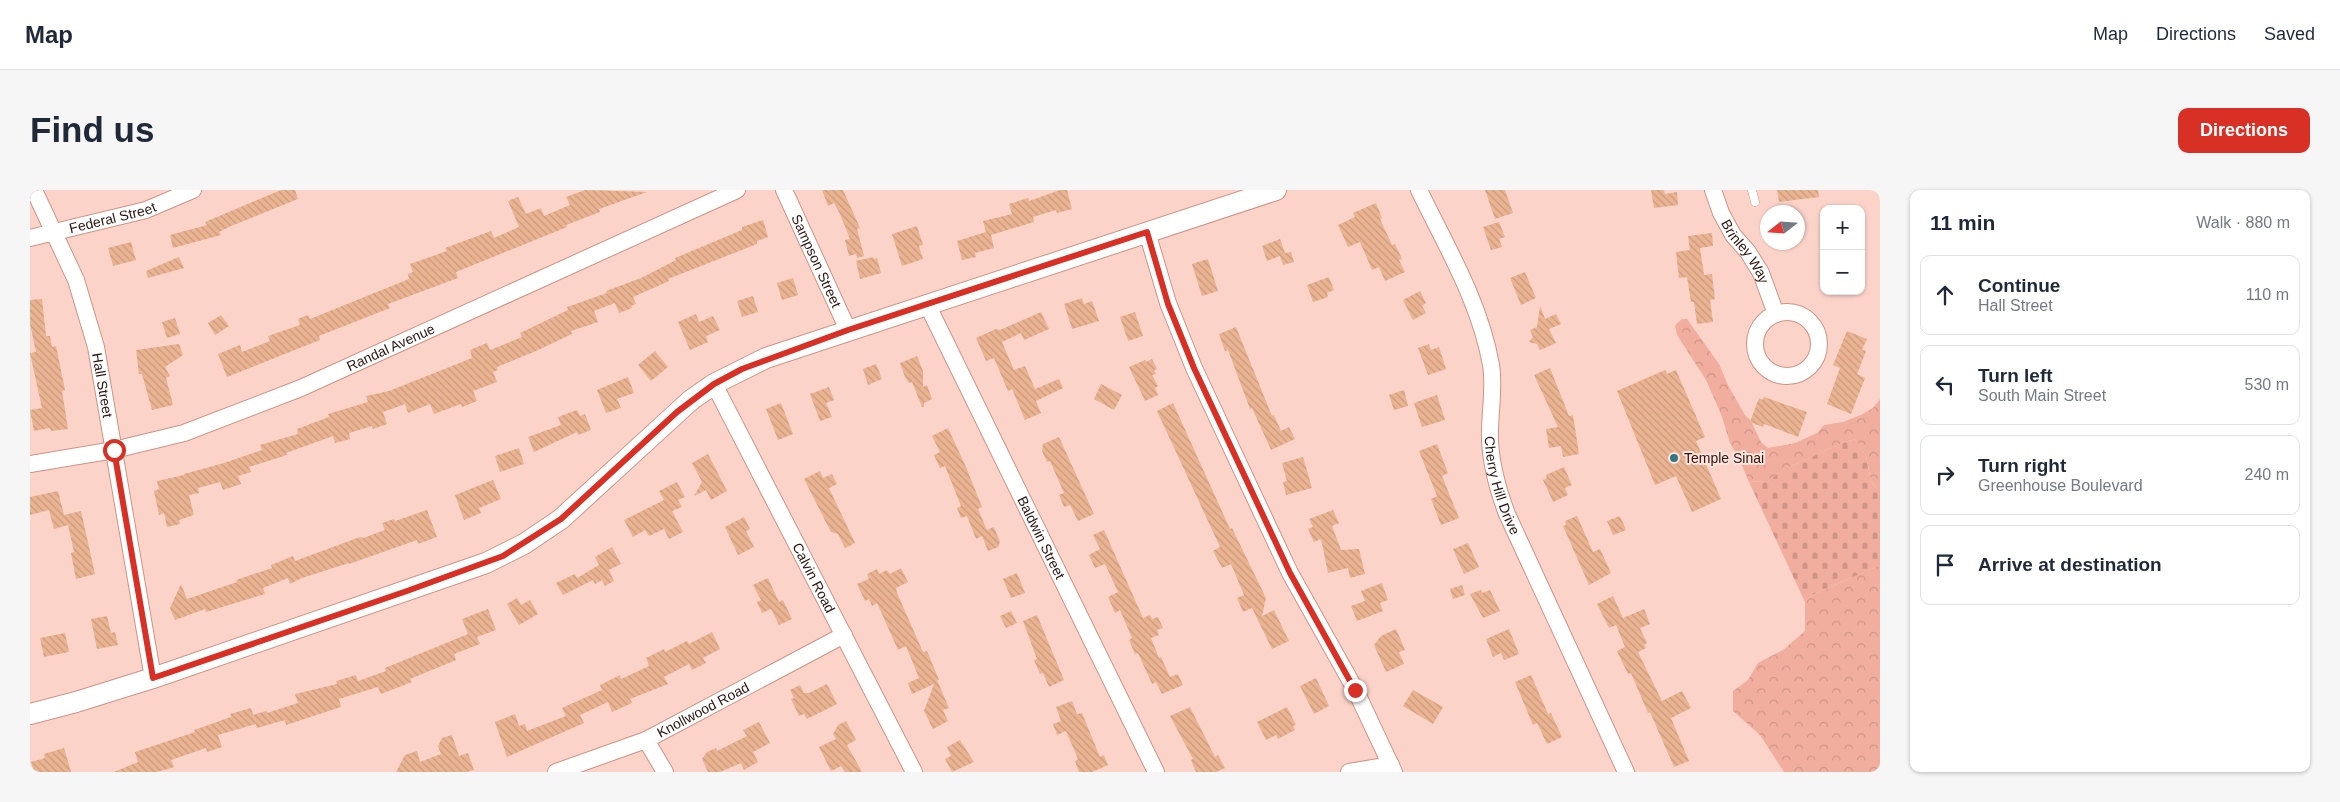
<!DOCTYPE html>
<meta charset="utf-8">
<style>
:root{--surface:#fff;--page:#f6f6f7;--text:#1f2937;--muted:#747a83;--line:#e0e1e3;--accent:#d93025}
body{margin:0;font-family:Arial,sans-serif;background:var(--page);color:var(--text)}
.controls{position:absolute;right:15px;top:15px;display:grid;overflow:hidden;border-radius:10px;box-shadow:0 1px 4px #0004}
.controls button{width:45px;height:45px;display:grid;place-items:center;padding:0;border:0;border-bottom:1px solid var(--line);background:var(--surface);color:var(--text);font:25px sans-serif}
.compass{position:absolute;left:1730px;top:15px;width:45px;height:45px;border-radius:50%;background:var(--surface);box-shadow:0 1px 4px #0004;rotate:253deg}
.stop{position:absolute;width:15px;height:15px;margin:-11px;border:4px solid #d93025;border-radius:50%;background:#fff}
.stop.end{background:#d93025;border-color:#fff;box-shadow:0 1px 5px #0008}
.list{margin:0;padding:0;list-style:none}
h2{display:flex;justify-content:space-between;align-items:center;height:65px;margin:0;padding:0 20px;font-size:21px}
h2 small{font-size:16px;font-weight:400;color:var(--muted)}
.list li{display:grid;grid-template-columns:32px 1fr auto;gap:15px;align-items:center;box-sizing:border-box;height:80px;margin:0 10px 10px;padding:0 10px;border:1px solid var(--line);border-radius:10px}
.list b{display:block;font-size:19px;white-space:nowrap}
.list p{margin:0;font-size:16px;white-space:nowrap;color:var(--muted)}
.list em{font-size:16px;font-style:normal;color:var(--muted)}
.icon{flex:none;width:28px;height:28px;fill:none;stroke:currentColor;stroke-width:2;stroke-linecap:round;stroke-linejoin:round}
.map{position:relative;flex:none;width:1850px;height:582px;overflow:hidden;border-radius:10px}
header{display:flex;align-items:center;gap:30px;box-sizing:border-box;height:70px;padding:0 25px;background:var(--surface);border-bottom:1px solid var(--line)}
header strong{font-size:24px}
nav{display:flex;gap:28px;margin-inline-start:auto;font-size:18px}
.intro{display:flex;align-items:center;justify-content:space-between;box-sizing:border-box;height:120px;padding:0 30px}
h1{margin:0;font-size:35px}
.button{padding:12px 22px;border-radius:10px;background:var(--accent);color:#fff;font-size:18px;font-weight:700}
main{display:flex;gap:30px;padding:0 30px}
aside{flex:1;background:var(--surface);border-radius:10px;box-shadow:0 1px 4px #0004}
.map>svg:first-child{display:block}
</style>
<header>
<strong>Map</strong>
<nav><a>Map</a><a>Directions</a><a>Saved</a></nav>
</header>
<div class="intro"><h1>Find us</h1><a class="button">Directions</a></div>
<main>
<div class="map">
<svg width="1850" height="582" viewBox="0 0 1850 582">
<defs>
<pattern id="forest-crowns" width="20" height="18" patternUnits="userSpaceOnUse" patternTransform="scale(1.25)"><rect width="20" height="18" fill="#f1ae9e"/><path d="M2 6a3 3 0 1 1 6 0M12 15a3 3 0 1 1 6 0" fill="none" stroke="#cf9587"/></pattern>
<pattern id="cemetery-stones" width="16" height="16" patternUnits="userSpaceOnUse" patternTransform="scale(1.25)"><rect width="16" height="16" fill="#f1ae9e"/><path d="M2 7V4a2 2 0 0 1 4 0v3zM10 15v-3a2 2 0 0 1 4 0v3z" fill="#cf9587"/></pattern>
<pattern id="building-back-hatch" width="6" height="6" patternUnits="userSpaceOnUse" patternTransform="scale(1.25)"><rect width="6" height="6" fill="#eab492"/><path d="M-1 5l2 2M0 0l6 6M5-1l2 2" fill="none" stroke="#c99a7d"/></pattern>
</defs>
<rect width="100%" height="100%" fill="#fbd3c9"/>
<g fill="url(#forest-crowns)">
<polygon points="1652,129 1657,129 1689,174 1698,195 1715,225 1721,231 1731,252 1738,258 1765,253 1787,243 1794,235 1813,232 1831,225 1843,218 1850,209 1850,303 1841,291 1836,266 1825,249 1812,253 1753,280 1738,291 1719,292 1708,266 1700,253 1691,224 1676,190 1647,145 1645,135"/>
<polygon points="1850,375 1850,582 1754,582 1730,545 1703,521 1703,501 1718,490 1728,473 1753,460 1775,441 1775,412 1782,405"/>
</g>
<polygon fill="url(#cemetery-stones)" points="1825,249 1836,266 1841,291 1850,303 1850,375 1782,405 1775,412 1719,292 1738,291 1753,280 1812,253"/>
<g fill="url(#building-back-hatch)">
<polygon points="251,0 265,0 268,9 201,36 189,42 191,45 143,58 140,45 177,35 175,32"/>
<polygon points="555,0 617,2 569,19 570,22 536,35 537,37 426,82 428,88 358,114 360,118 289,146 290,150 197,187 188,164 210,155 212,162 240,151 238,146 270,135 268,129 278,125 280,129 379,89 378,84 383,82 380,74 417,61 415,58 461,41 464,48 489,37 478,11 488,7 496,24 511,18 514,26 540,15 536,7"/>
<polygon points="792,0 813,0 830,38 827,39 834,66 827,68 826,64 819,66 815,50 820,49 810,24 804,13 798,16"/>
<polygon points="1030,0 1037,0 1042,19 1027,23 1026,20 1003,27 1004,32 961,45 964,58 945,63 946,67 932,70 927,51 956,42 953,31 982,24 979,14 998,8 999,11"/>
<polygon points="1455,0 1475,0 1483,23 1465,29"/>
<polygon points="1621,0 1634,0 1635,4 1647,2 1648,15 1624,18"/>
<polygon points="1747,0 1788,0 1789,7 1749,12"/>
<polygon points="1346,13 1352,28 1350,29 1362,55 1365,54 1372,69 1369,70 1375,82 1355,91 1349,77 1342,80 1330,52 1318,57 1308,35 1325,27 1323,23"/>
<polygon points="733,30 738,47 727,51 727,54 638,89 639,91 603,107 606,114 601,116 602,118 589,123 585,113 564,121 568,132 541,141 542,144 506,161 467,177 468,180 463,182 467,192 443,201 447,211 432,217 431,214 404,224 400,214 378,223 375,214 353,222 357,234 343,239 342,236 319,243 320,249 305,253 303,246 256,263 257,265 219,277 221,282 208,286 211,294 193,300 190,292 168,298 169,303 159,305 164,325 149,330 150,334 137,337 134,323 129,325 124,301 129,299 127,291 154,285 154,284 194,273 232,260 230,255 268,244 267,239 299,227 298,224 338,212 336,206 359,201 442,168 440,160 457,153 460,160 492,147 490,143 538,120 537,117 577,103 576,101 611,88 646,70 645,68 712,40 712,37"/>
<polygon points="1469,32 1475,47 1469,49 1472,57 1461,60 1453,37"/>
<polygon points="887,36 893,55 889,56 893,69 872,76 862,44"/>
<polygon points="1682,43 1683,56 1670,58 1674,85 1682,84 1685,109 1680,110 1683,132 1667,134 1664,112 1661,112 1657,87 1649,88 1646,62 1660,60 1658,46"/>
<polygon points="1250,49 1255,63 1261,62 1264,72 1253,75 1250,66 1237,71 1232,56"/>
<polygon points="101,52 106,70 83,76 78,58"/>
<polygon points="149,67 154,78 118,88 116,81"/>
<polygon points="843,67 844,69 847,68 851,83 830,89 826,71"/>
<polygon points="1178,69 1188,101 1172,106 1162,74"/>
<polygon points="1495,82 1506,108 1491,115 1480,88"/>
<polygon points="1299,87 1304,100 1297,103 1298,107 1283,112 1277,95"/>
<polygon points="763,88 768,105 752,110 747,93"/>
<polygon points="1390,101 1396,113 1392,116 1396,123 1383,130 1373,110"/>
<polygon points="723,106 728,122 712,127 707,111"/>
<polygon points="1052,108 1054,114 1062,111 1069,131 1042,139 1034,114"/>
<polygon points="12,109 16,146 20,146 22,157 26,156 35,200 32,201 38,239 21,241 20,238 4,241 0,220 12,218 0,163 6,162 0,134 0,110"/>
<polygon points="1510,116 1515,129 1526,124 1531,134 1519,139 1526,153 1510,160 1507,154 1499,152 1503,147 1500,140 1507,137"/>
<polygon points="1011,122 1019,139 994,150 991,143 972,152 984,180 995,176 1005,199 1029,189 1033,198 1006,211 1011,223 995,230 982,199 978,201 964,168 956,171 946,148 966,139 970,140"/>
<polygon points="1105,122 1113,146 1098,151 1090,127"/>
<polygon points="666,124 669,132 683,126 690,140 676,146 678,152 660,160 648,132"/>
<polygon points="191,125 199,136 185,145 178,133"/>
<polygon points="145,128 150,144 137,148 132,132"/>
<polygon points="1206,137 1242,226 1244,225 1251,241 1259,237 1265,249 1241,260 1222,218 1220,219 1198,160 1195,161 1189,144"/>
<polygon points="1817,141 1837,149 1832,160 1836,161 1827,184 1835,188 1821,224 1797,214 1810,178 1803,175"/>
<polygon points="149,154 153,165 135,177 140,186 136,188 143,215 122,220 112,184 109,184 106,160"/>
<polygon points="1399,154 1401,160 1409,157 1416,179 1398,185 1388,158"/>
<polygon points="625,161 638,177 621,191 608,175"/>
<polygon points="887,166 893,181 893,197 897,195 902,209 894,213 894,217 892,217 882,192 879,193 875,187 870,173"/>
<polygon points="1122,169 1127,179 1124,180 1126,184 1122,185 1128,196 1125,198 1128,205 1115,211 1099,177 1115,170 1116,172"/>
<polygon points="846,174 852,189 838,195 833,179"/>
<polygon points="1520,178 1539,226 1543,225 1549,264 1533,267 1531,256 1519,258 1516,239 1528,237 1504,185"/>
<polygon points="1635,180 1637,184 1646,180 1675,247 1666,251 1691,309 1662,322 1646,286 1625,295 1587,201"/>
<polygon points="598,187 604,203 587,209 591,218 576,223 567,200"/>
<polygon points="1071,194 1092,205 1084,220 1064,209"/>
<polygon points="799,197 804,210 796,213 802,227 790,231 780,204"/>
<polygon points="1374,200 1378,216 1364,220 1359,205"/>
<polygon points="1407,205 1415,230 1392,237 1384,213"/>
<polygon points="1734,207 1777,222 1768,247 1734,234 1733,237 1720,232 1729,208 1732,210"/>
<polygon points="751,213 763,244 748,250 736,219"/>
<polygon points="1143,213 1200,339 1202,338 1236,408 1232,426 1244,420 1259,451 1242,459 1222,418 1213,422 1207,408 1214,405 1201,374 1192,378 1183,361 1190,357 1127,221"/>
<polygon points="547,220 550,226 555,224 561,240 548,245 547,242 504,262 498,247 531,235 528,227"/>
<polygon points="918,238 936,277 952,317 948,319 957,340 964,337 970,352 968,357 958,361 952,346 946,349 937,326 931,328 927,318 931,316 915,276 910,278 904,265 910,262 902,246"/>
<polygon points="1029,247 1064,324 1048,331 1040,315 1034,317 1029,305 1034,303 1020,271 1017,272 1012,261 1013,254"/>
<polygon points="1407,254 1418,283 1412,286 1429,328 1411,335 1401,309 1407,306 1389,261"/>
<polygon points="489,258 494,274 470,282 465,266"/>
<polygon points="678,264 697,301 681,310 676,300 664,306 672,292 662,273"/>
<polygon points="1273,267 1282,298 1256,305 1253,292 1257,291 1252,273"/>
<polygon points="1534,277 1542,295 1535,298 1538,305 1523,312 1513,290 1517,288 1516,285"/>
<polygon points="790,281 793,288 802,284 807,294 799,298 825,353 815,358 808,344 801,342 774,289"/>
<polygon points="463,290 471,309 449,318 451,323 434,330 425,305"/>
<polygon points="647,292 655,307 648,310 652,317 642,321 653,342 639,349 634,339 619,346 615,340 603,347 594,330 634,310 629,301"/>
<polygon points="28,301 34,325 51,321 65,384 46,389 41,363 44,362 38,335 24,339 19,320 0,325 0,307"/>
<polygon points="397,320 407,347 388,354 387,350 319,374 319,373 272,388 260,394 258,388 233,398 235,404 176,422 175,419 145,430 140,418 151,394 157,409 207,392 206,390 242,378 241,375 263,366 265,371 330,347 333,348 355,340 352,333 364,329 365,331"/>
<polygon points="1303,320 1309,333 1302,336 1311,360 1329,359 1335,384 1320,388 1318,378 1298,383 1291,349 1284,352 1278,339 1283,337 1279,329"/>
<polygon points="1547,326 1563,362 1570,359 1581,383 1559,395 1533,336 1536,335 1535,331"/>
<polygon points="1590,326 1596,340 1583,345 1577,331"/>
<polygon points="714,327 720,339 716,341 724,357 708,365 695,337"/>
<polygon points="1074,340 1113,428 1120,425 1122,429 1128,427 1133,438 1127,440 1129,445 1121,448 1129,468 1131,467 1140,487 1148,484 1153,495 1132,504 1126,492 1122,494 1108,463 1105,464 1099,450 1102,448 1090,420 1085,423 1078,407 1088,402 1075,374 1065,378 1059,365 1070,359 1063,345"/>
<polygon points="1438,353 1449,377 1434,384 1423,359"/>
<polygon points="582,357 591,374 579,380 584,391 575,396 572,390 565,394 563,390 533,405 526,393 545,384 547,388 569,375 565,367"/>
<polygon points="871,378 878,392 866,398 867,403 893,462 897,461 909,490 907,490 919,518 913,520 918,531 903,539 894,521 904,494 882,504 878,493 889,488 876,456 868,460 847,413 842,416 839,409 835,411 827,394 839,389 837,384 847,379 849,384 857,380 860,384"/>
<polygon points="987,383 995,403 981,408 973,389"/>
<polygon points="738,388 749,412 753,410 762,429 749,435 741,419 732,423 727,412 731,410 723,395"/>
<polygon points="1352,393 1358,410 1350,413 1353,421 1327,431 1321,416 1335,411 1331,401"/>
<polygon points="1432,395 1435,405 1423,409 1420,399"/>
<polygon points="1451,400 1452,403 1460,400 1470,421 1453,428 1440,404"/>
<polygon points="1583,406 1593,428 1614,419 1620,434 1610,438 1617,453 1614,455 1616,458 1608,462 1632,511 1652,501 1661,518 1641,528 1659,571 1644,577 1620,522 1618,523 1601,483 1598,484 1587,461 1595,457 1586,435 1579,438 1567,414"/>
<polygon points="487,408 491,415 500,410 508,424 489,435 477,414"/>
<polygon points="458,419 466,440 447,447 450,454 424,464 426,470 380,489 382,492 351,504 348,497 309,509 311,517 256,535 255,530 227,538 223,525 236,521 237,523 268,513 265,504 307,494 306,491 326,485 328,491 356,481 355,478 438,444 432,429"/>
<polygon points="981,421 987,433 976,438 970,426"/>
<polygon points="1007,425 1034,490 1019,497 1013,483 1010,484 1004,470 1007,469 993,431"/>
<polygon points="77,426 81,443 85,442 88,455 67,459 61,429"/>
<polygon points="1366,439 1375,460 1369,462 1374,474 1356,482 1344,455 1351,446"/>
<polygon points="1479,439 1489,464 1474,470 1471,463 1463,467 1456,449"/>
<polygon points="682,442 690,459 673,468 676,473 662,480 659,474 634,487 638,494 600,509 602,513 582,522 578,512 550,525 554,533 477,567 465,532 485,524 489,536 495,534 497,541 536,526 532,518 572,500 570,495 590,485 591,489 619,476 616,468 634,459 635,462 657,451 659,454"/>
<polygon points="35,443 39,462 14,467 10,448"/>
<polygon points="1501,485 1518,524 1521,523 1532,547 1517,554 1507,533 1503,535 1485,492"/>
<polygon points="1286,488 1299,516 1284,524 1270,496"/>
<polygon points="797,494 807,514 777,529 774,524 769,526 761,509 764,508 760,500 770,495 774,503 779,503"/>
<polygon points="1383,500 1413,517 1403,534 1373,516"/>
<polygon points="1042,511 1047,524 1052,523 1070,567 1074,565 1078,575 1062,582 1049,582 1045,571 1048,569 1036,541 1027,545 1023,534 1031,531 1026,517"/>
<polygon points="1160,517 1185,567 1188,565 1195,578 1186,582 1166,582 1161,570 1163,569 1140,526"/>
<polygon points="1257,517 1266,535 1263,536 1265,540 1248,549 1246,545 1236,550 1227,532"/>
<polygon points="221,518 226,534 188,545 192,557 177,562 176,558 141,570 144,577 127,582 84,582 108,572 105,562 165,542 164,540 201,527 200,524"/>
<polygon points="816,531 826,550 817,555 832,582 815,582 811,576 801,581 789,557 806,549 803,544 808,535"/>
<polygon points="729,532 740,553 723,562 728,572 714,580 711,573 690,582 678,582 672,569 677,562 686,558 687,561 717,546 713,540"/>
<polygon points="422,545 429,566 438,563 444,580 437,582 366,582 375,565 387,561 390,572 411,564 408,556 412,548"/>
<polygon points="930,550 944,572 922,582 915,569 921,566 917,557"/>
<polygon points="34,558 41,582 4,582 1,572 15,568 14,564"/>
</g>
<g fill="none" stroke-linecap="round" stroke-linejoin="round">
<defs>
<polyline id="service" points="1722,0 1725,12"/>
<g id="minor">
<path id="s1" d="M4,0L46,90L66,157L123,488"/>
<path id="s2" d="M754,0L818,140"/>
<path id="s3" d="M1389,0C1416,56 1450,112 1461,175C1465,199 1459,226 1460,250C1461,276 1468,300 1477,324L1596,582"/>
<path id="s4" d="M1683,0L1691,23L1703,45L1718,62L1731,83L1746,124"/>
<polyline points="1117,42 1138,113 1164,178 1260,383 1325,499 1364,582"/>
<path id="s5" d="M0,48L116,20L163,0"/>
<path id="s6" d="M897,114L1126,582"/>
<circle cx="1757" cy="154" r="32"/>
<path id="s7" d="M684,194L884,582"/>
<path id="s8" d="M0,274L84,260L154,243L271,198L707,0"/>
<polyline points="616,550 635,582"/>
<path id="s9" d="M526,582L616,550L814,445"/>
<polyline points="1319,582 1361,575"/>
</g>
<polyline id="tertiary" points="0,524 46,512 123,488 456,373 494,354 531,329 661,210 684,194 736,168 1246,0"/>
</defs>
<use href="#service" stroke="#d09284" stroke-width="9"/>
<use href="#minor" stroke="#d09284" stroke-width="18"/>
<use href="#tertiary" stroke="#d09284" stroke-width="22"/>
<use href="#service" stroke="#fff" stroke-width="8"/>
<use href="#minor" stroke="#fff" stroke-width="16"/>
<use href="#tertiary" stroke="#fff" stroke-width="20"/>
</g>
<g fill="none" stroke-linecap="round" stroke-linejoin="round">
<polyline stroke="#d93025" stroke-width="6" points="84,260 123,488 377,401 473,366 531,329 647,222 684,194 712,179 818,140 1117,42 1138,114 1164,178 1260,383 1325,500"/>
</g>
<circle fill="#327785" stroke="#ffe4dd" stroke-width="2" cx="1644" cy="268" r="5"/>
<g text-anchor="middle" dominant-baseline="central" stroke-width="4" stroke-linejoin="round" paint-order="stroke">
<g font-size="14" fill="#2c1510" stroke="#ffe4dd">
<text stroke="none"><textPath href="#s5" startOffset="85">Federal Street</textPath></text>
<text stroke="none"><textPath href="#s4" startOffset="70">Brinley Way</textPath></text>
<text stroke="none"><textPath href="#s2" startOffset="78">Sampson Street</textPath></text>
<text stroke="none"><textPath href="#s8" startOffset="381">Randal Avenue</textPath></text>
<text stroke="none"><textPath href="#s1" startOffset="208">Hall Street</textPath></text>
<text stroke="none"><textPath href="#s3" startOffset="312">Cherry Hill Drive</textPath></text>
<text stroke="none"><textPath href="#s6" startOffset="260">Baldwin Street</textPath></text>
<text stroke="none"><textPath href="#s7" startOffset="218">Calvin Road</textPath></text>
<text stroke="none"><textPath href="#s9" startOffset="160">Knollwood Road</textPath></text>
</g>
<g font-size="14" fill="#2c1510" stroke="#ffe4dd" text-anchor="start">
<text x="1654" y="268">Temple Sinai</text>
</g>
</g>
</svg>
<div class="controls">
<button>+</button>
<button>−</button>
</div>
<svg class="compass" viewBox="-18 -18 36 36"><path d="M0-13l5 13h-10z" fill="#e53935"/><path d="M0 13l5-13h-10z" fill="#747a83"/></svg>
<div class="stop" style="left:84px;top:260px"></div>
<div class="stop end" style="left:1325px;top:500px"></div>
</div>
<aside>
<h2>11 min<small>Walk · 880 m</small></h2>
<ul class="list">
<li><svg class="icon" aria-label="ahead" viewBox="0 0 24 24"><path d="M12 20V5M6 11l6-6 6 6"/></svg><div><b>Continue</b><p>Hall Street</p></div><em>110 m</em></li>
<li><svg class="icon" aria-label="left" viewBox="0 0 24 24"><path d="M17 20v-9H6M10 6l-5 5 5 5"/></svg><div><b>Turn left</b><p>South Main Street</p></div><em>530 m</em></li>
<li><svg class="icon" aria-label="right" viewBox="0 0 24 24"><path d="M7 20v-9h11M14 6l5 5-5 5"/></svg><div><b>Turn right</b><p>Greenhouse Boulevard</p></div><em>240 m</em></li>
<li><svg class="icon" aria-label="arrive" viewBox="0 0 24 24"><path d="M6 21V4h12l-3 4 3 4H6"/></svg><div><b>Arrive at destination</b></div></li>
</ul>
</aside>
</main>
